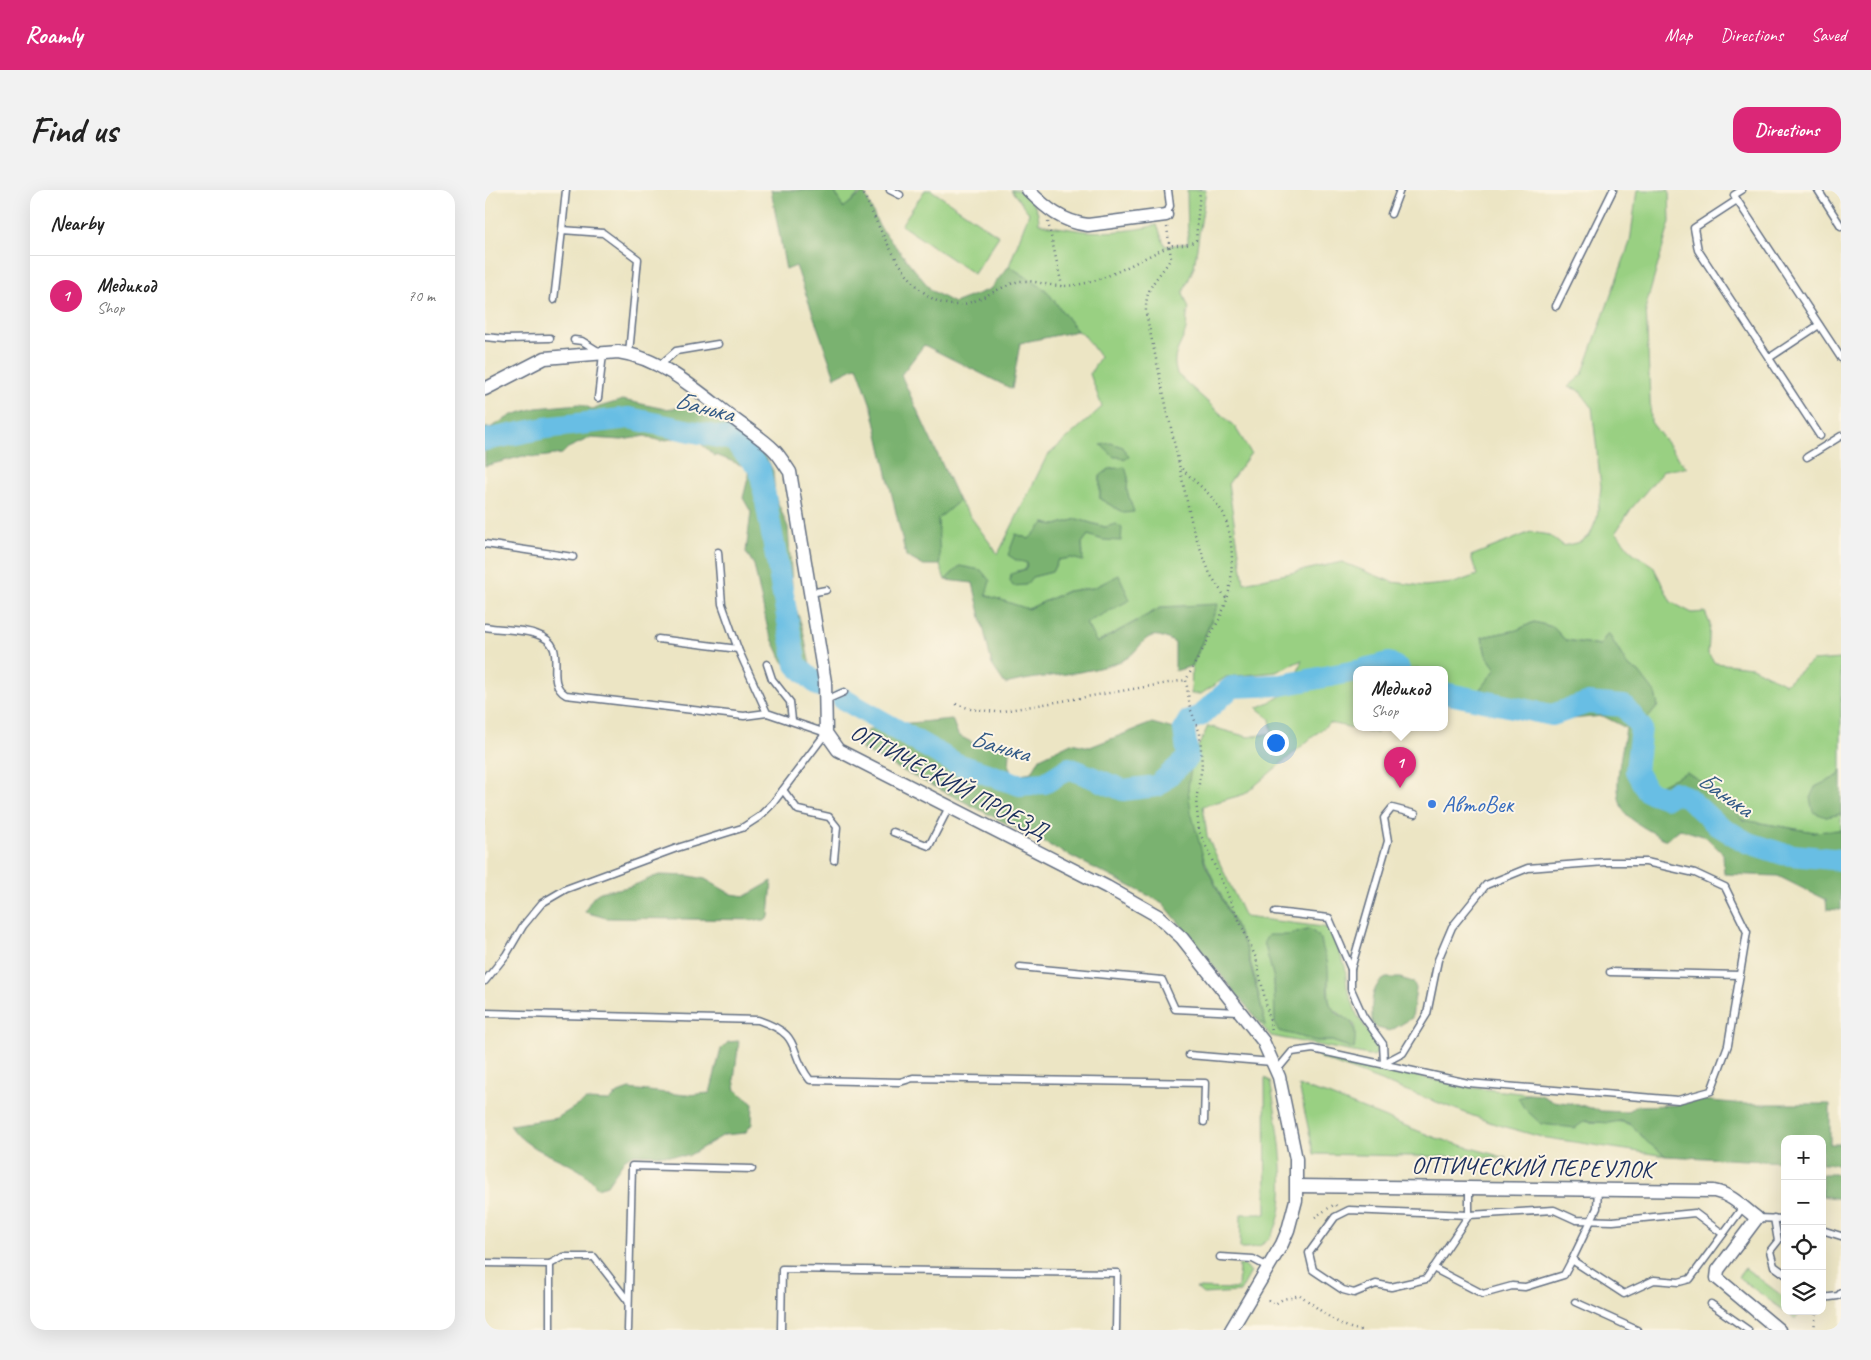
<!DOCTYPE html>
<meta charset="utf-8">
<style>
:root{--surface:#fff;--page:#f2f2f2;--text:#222;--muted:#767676;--line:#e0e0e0;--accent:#db2777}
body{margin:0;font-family:Caveat,sans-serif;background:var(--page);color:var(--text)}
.controls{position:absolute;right:15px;bottom:15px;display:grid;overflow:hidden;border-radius:10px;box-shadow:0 5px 20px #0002}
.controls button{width:45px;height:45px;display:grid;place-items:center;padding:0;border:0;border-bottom:1px solid var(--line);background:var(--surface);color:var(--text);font:25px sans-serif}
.you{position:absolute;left:790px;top:552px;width:18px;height:18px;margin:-12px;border:4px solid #fff;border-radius:50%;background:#1a73e8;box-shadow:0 0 0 8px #1a73e833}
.badge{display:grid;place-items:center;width:32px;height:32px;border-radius:50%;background:var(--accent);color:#fff;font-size:16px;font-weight:700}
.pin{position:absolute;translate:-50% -41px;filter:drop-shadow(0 1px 2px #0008)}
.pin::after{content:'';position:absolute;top:26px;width:18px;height:15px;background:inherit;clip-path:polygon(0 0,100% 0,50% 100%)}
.popup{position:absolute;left:868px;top:476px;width:95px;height:65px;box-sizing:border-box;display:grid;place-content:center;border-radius:10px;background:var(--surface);filter:drop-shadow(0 1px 4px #0005);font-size:16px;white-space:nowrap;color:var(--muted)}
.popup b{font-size:19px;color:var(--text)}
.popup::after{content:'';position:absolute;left:50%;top:100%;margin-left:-10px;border:10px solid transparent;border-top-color:var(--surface)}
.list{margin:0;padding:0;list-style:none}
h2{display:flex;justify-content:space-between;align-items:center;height:65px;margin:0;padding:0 20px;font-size:21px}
h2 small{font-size:16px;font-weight:400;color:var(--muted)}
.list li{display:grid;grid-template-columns:32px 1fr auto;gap:15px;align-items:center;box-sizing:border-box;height:80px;padding:0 20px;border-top:1px solid var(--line)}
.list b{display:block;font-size:19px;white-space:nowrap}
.list p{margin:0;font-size:16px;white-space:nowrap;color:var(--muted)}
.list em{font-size:16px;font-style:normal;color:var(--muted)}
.icon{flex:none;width:28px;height:28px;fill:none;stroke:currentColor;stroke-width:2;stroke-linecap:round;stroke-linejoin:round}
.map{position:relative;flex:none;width:1356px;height:1140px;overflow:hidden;border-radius:15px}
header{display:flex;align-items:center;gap:30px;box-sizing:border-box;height:70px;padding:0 25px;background:var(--accent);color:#fff}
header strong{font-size:24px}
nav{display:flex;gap:28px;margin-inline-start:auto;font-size:18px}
.intro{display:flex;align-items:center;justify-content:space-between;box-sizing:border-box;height:120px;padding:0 30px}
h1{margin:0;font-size:35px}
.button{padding:12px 22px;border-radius:15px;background:var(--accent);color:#fff;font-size:18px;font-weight:700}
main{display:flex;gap:30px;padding:0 30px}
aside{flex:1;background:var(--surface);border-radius:15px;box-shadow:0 5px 20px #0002}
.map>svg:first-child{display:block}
</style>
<header>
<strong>Roamly</strong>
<nav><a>Map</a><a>Directions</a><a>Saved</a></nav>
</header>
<div class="intro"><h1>Find us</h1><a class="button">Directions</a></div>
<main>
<aside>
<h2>Nearby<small></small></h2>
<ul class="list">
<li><span class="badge">1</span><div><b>Медикод</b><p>Shop</p></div><em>70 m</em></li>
</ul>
</aside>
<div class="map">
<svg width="1356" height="1140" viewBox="0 0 1356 1140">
<rect width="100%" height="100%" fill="#fcf5e5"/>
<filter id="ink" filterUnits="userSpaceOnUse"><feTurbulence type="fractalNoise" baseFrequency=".02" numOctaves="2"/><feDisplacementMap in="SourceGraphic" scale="10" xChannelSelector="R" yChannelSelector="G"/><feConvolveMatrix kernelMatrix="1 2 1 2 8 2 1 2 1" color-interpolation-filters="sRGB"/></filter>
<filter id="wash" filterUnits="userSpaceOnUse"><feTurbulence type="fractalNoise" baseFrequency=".0096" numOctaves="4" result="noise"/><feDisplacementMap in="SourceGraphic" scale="20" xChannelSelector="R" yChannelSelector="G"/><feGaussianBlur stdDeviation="1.12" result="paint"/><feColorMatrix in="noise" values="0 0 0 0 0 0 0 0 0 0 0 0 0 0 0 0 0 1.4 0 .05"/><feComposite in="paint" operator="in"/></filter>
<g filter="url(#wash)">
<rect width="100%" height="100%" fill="#ece5c4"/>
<g fill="#99d082" stroke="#5a8070" fill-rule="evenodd">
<polygon points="349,0 372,0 374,4 358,19"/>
<polygon points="440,0 446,0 514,46 489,84 416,35"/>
<path d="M526,0H534C546,10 554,17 554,33C564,37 575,37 585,39C614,44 643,42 672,35L680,56L703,53L702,0H721L709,77L698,103L704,119C700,127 703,135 700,143C694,160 686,165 692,184L750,237L766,263L743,294L759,393L857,372L907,392L939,396L969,393L992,385L986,366L1046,342L1064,345L1078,356L1095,352L1105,345L1112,328L1116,297L1107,217L1094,200L1083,197L1097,185L1145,52L1152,0H1184L1185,32L1161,116L1166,232L1201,278L1179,280L1146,319L1131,342L1148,363L1168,376L1186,412L1207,423L1220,422L1225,434L1223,464L1230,473L1267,477L1300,494L1327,471L1356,469V579L1353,586L1330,597L1341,627L1356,624V640L1329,642L1258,630L1230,601L1173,597L1163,589L1156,563L1163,528L1173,516L1154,482L1143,476L1123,443L1115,455L1080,450L1068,437L1049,432L1032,440L997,447L1001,465L1011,479L983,514L959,509V479H871V537H897L892,543L844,533L760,604L718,616L722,646L760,727L845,738L860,776L862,797L872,825L890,852L894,861L889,866L786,846L774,832L780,834C774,809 770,781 760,757C739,703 688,633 707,571C711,559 718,548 723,536L763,547L787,543L785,529L772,518L805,502L817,470L791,482L741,487L716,504H706L707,476L733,415L677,417L611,453L601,433L608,398L582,401L543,419L500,405L475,376L460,390L455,375L452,329L474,311L513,364L562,266L617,217L605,184L615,167L599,145L592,141L561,100L524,76L544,23ZM615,286L643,287L640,323L615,309ZM592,329L620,337L618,350L603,345L597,353L598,364L573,370L567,382L547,387L532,381L541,379L542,372L531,370L524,365L531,344L544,349L560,333L571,335ZM825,739L836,749L838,764L842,771L844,810L846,817L870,835L869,858L847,851H831L790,835L789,789L779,752Z"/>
<path d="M832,864L981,897L1044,904L1033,909C1054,916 1076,925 1098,931C1113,935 1130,928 1144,934C1152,937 1171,959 1181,966L1056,947L1007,933L835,868Z"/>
<path d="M780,888L785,891C791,925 815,1038 774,1056C768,1058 761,1058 755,1058L756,1024H781Z"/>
<polygon points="814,896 843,905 951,948 1021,968 829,964"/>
<polygon points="754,1075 761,1076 766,1082 755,1102 718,1104 711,1098 753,1099"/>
<polygon points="1260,1078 1300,1108 1300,1121 1316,1121 1310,1129 1253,1087"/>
</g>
<g fill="#7ab270" stroke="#4a7067">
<polygon points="286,0 349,0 358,18 379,2 394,36 447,101 469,113 505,99 524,76 561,100 592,141 535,153 527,199 439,155 416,185 474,311 453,329 455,375 437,375 421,366 387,218 372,176 350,187 311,76 301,80"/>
<polygon points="138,210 180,219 197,217 205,219 236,231 281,267 288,281 290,306 303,337 308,409 318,440 326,481 334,496 307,483 297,470 283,440 269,375 261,362 266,322 258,308 264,284 261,277 231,265 231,267 213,251 198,247 175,251 160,246 137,250 105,248 83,258 77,264 54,267 38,266 0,276 0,238 5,238 27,225 51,218 95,214 107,219"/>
<polygon points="626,253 638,257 644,267 639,270 636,267 629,267 616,255"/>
<polygon points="640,277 643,287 642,301 649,322 639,323 615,309 615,286 624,279"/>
<polygon points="592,329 620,337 631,334 637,338 636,351 618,350 603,345 597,353 598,371 586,368 573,370 567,382 547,387 541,395 528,396 525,391 526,384 541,379 542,373 531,370 523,365 531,344 544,349 559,333 571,335"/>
<path d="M475,376L496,380L505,391L501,405L543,419L583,401L608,398L634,385L645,410L601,433L612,453L677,417L733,414L707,476L690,481V453C656,432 660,462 636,471C599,486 558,484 520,494L507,475L488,393L460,390Z"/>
<path d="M1049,432L1068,437L1080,450L1115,455L1123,443L1143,476L1154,482L1170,503L1173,516L1163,528L1156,563L1163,589L1173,596L1202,582L1230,601L1258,630L1329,642L1356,640V720L1342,719L1341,710L1293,686L1239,684L1238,664L1221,647L1195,639L1181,650C1169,643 1152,635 1142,625C1124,607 1138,559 1141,538L1118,526L1076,530L1033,526L983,514L1011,479L1001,465L997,447L1032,440Z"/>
<polygon points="467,529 473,545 490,554 518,552 525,561 524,578 529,585 547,582 555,568 586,553 605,557 667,533 692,540 707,572 703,598 706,622 720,674 761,758 781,835 774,832 678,713 377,560 383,540 404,535"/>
<polygon points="1356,579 1356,624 1341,627 1328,622 1325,608 1330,597 1353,586"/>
<path d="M175,685L205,686L220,689L246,704L261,706L287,691L284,727L281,730L121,728L100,722C112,693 121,704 146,696C157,693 163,688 175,685Z"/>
<path d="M825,739L836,749C837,757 840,764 842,771C845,784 841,798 844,811C851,835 876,818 869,859L847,851H831L794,841L790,835L789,789L779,752L783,745H804Z"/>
<path d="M901,788H915L928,792L931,798L927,828L905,841L892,838L887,834C887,818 884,796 901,788Z"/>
<path d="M254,851L249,889L251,900L268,914L267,934L260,943L239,945L203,966L149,964L140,969L122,995L112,998C96,968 43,967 25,935L72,928L101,910L124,911L133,903L144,899L201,905L225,903L236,859L243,852Z"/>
<polygon points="1044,904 1056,905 1067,911 1092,914 1116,921 1142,922 1152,916 1190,915 1215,910 1259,914 1345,914 1345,954 1356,954 1356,974 1337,974 1337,949 1300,949 1300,972 1181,966 1162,952 1146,934 1135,931 1124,933 1100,931 1090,938 1056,934 1039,918 1033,908"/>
<polygon points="1337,984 1356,984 1356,1009 1337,1006"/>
</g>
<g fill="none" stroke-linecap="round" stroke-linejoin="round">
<g stroke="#67bee4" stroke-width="22">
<polyline points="0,250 60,238 144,228 248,250 275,279 311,475 334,496"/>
<polyline points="879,479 904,473 914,479"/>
<polyline points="959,503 1067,525 1102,513 1139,516 1156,537 1151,581 1162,601 1182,608 1189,602 1202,607 1231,634 1261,652 1298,664 1356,670"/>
<polyline points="358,509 472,574 535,595 560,593 584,578 638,600 672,596 703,568 699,539 704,530 715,526 747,497 797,495 871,481"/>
</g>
</g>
</g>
<g filter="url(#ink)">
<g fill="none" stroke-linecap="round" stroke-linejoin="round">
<defs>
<g id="service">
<polyline points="405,0 415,5"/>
<polyline points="1257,0 1249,5 1252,10 1356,168"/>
<polyline points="1333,0 1356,36"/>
<polyline points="1252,10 1209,38 1213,60 1335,246"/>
<polyline points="906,24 915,0"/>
<polyline points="681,25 685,16 683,0"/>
<polyline points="77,40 81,0"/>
<polyline points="69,110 77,40 118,43 153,69 144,163"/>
<polyline points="1071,116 1128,0"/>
<polyline points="0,147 20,149 65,148"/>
<polyline points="89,150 97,151 118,164 113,208"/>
<polyline points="1284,168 1334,135"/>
<polyline points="174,176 191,161 233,154"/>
<polyline points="1322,267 1356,246"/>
<polyline points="0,354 88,367"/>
<polyline points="325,403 341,400"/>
<path d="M0,437C16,440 36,439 51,444C88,456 56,490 81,505L259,526L282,523"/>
<polyline points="173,449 253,459"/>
<polyline points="282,474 287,489 305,512 307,530"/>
<polyline points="341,510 359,502"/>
<polyline points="298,600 313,620 344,627 352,637 349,670"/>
<polyline points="408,642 444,656 464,617"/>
<polyline points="790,722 844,728 866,779 866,799 878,826 898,854 899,873 918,863 942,824 953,770 967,737 1001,695 1043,678 1120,672 1161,672 1210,683 1240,697 1262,742 1243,855 1226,901 1193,910 983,893 828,859 807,862 792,880"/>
<polyline points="535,777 677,790 690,819 754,822"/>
<polyline points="866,779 903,651 899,628 907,618 930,624"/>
<polyline points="1125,782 1255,785"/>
<polyline points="0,791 21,765 38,736 57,713 81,699 192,658 257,638 274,627 288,613 341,543 282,523 253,459 237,414 233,362"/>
<path d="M0,823L273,830C320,846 301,859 325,890L415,892L428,888L720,893L719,932"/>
<polyline points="704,865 787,872"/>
<polyline points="984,997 984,1025 941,1089 906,1097 891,1094 869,1103 858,1100 828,1080 824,1063 850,1027 864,1020 984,1025 1069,1020 1091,1030 1128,1031 1210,1023 1238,1044"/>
<polyline points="1272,1028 1300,1029"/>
<polyline points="1289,1028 1293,1051 1285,1061 1289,1076 1300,1084"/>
<polyline points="1337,1040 1356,1046"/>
<polyline points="735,1067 768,1069 783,1077"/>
<polyline points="1087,1070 1112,1018 1113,999"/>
<polyline points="0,1073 65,1074 65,1140"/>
<polyline points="65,1074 78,1067 109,1067 143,1111"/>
<polyline points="948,1078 998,1104 1027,1096 1040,1097 1079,1085 1087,1070 1139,1104 1169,1090 1194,1092 1205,1089 1258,1017"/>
<polyline points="1337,1108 1353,1106 1356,1103"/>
<polyline points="1090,1112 1152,1140"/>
<polyline points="1226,1114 1263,1140"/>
<polyline points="143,1140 147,976 267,979"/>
<polyline points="296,1140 297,1079 632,1083 631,1140"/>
</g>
<g id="minor">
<path d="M543,0C561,18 577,32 603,35L681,25"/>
<path d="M0,199L60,168L133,162C177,168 215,203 249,229C262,239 277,248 289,260C295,266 300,275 305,282L340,492L341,543L353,560L622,697L673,726L697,748L778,851L794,887L811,969V1010L803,1040L797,1054L746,1140"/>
<path d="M812,996L1229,1001C1248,1005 1257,1017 1272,1028L1233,1080L1232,1088L1294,1140"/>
</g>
</defs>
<use href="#service" stroke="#646f82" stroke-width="9"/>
<use href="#minor" stroke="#646f82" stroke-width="15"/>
<g stroke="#646f82" stroke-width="2.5" stroke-dasharray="1 4" stroke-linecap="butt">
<path d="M377,0C392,34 418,95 452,111C481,124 504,101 531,92C544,88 562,96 576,96C616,96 648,72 683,57C693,52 699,59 711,50L715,0"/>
<polyline points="563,32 577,96"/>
<path d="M682,37L686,68C673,90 660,94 661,123L708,339L725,384L742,410"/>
<polyline points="697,279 725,305 739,324 745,345 747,365 746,392 742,410 735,428 701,490 705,518 715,543 717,577 711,610 714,641 771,768 787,841"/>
<polyline points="471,514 486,519 512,522 701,490"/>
<polyline points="830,1027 850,1014 852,1017"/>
<path d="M783,1110L790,1114L798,1109L815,1105C832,1117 855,1139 876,1140"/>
<polyline points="1329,1140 1331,1121"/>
</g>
<use href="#service" stroke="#fff" stroke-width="6"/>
<use href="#minor" stroke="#fff" stroke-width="12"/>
</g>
</g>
<circle fill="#3f7fe0" stroke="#fcf5e5" stroke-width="2" cx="947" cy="614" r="5"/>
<g text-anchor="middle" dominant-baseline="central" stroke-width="4" stroke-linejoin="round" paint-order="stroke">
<g font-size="24" fill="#1b2f5e" stroke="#fcf5e5">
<text transform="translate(464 591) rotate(28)">ОПТИЧЕСКИЙ ПРОЕЗД</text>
<text transform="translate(1047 977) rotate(1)">ОПТИЧЕСКИЙ ПЕРЕУЛОК</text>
</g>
<g font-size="24" fill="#366cbe" stroke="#fcf5e5" text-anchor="start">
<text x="957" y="614">АвтоВек</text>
</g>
<g font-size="25" font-style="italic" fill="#325a86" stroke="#fcf5e5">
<text transform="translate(219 217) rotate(14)">Банька</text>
<text transform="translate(515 556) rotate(16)">Банька</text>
<text transform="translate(1240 604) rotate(35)">Банька</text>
</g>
</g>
</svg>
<div class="controls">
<button>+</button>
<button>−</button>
<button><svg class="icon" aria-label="locate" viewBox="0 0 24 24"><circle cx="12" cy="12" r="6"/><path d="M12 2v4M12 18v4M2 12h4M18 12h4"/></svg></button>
<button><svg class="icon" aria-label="layers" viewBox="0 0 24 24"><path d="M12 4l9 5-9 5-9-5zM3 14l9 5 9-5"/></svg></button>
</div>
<div class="you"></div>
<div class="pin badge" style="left:915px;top:598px">1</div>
<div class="popup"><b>Медикод</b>Shop</div>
</div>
</main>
